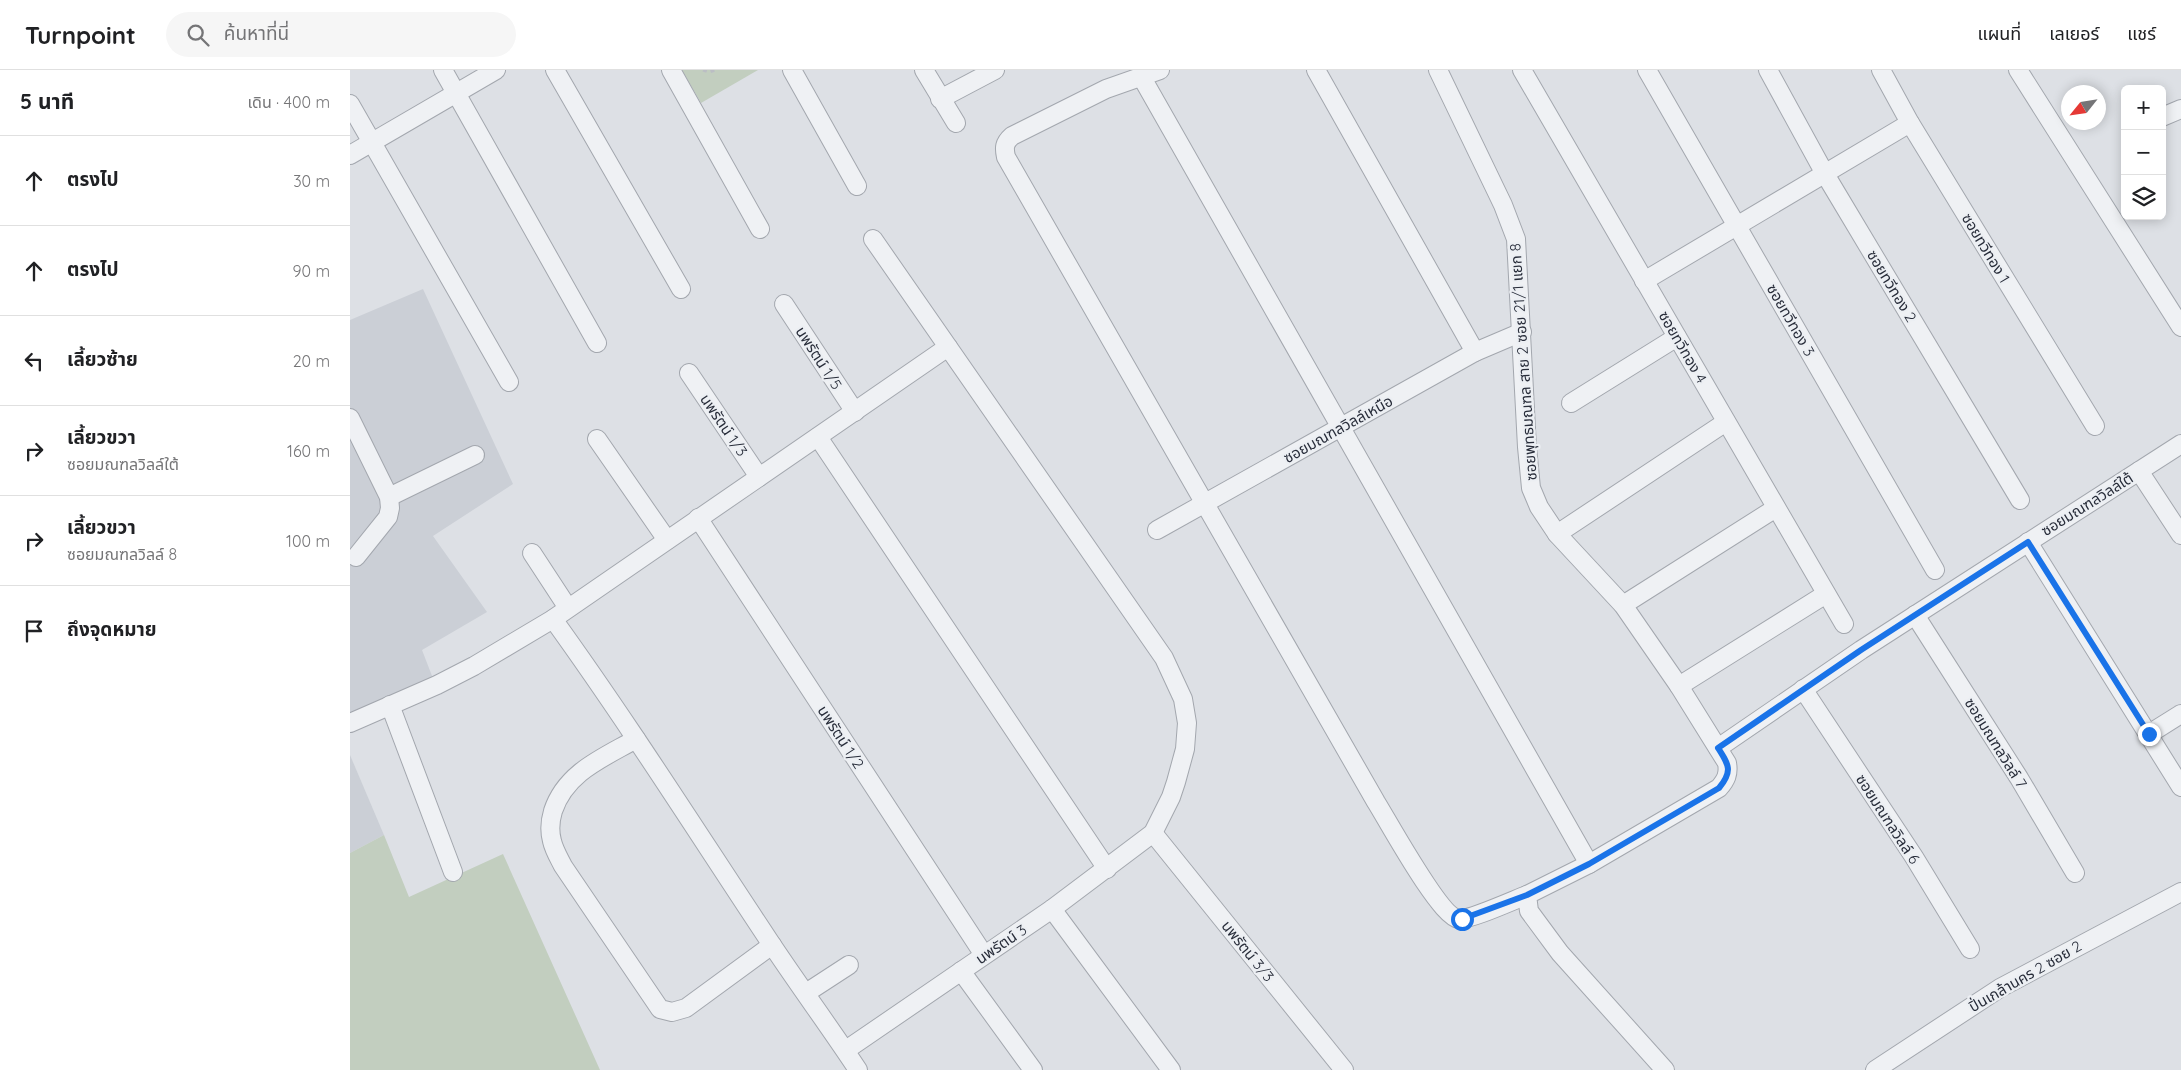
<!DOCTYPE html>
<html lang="th">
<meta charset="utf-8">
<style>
:root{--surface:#fff;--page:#f6f6f6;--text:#202124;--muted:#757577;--line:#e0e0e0}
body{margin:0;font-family:Quicksand,"Noto Sans Thai",sans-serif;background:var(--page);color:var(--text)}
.controls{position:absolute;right:15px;top:15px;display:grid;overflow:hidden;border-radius:8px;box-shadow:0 2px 12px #0003}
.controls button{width:45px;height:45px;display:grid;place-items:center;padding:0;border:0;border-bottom:1px solid var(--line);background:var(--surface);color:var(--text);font:25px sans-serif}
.compass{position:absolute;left:1711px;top:15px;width:45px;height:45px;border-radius:50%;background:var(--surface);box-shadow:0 2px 12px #0003;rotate:240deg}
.stop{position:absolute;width:15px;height:15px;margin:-11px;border:4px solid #1a73e8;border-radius:50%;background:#fff}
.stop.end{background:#1a73e8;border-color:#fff;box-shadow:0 1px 5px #0008}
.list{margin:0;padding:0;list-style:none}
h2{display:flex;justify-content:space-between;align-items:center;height:65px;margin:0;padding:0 20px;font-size:21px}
h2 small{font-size:16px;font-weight:400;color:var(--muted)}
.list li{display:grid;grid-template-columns:32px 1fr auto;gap:15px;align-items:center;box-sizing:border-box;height:90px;padding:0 20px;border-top:1px solid var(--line)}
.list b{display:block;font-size:19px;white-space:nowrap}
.list p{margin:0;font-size:16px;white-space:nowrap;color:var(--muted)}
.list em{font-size:16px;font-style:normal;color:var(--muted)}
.icon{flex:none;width:28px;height:28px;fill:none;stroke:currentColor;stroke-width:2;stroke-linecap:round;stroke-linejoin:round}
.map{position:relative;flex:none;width:1831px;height:1000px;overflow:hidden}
header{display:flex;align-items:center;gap:30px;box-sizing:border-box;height:70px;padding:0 25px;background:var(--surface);border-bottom:1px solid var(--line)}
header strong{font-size:24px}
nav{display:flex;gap:28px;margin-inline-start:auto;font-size:18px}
.search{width:350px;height:45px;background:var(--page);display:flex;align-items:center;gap:12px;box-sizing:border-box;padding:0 18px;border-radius:28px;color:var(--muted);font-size:19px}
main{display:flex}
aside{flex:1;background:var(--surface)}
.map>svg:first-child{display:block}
</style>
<header>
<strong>Turnpoint</strong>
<div class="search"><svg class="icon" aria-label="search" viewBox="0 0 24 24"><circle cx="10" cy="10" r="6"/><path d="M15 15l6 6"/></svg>ค้นหาที่นี่</div>
<nav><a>แผนที่</a><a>เลเยอร์</a><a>แชร์</a></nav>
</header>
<main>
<aside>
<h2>5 นาที<small>เดิน · 400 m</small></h2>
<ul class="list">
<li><svg class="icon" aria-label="ahead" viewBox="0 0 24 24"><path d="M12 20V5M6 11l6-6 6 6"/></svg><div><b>ตรงไป</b></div><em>30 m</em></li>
<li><svg class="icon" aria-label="ahead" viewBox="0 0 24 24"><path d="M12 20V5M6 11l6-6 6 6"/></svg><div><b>ตรงไป</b></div><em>90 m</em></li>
<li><svg class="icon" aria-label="left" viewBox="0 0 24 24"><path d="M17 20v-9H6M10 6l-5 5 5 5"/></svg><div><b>เลี้ยวซ้าย</b></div><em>20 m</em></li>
<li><svg class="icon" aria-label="right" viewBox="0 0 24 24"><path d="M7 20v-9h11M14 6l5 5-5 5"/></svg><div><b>เลี้ยวขวา</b><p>ซอยมณฑลวิลล์ใต้</p></div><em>160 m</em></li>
<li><svg class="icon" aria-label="right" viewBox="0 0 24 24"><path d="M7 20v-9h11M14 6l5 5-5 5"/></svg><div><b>เลี้ยวขวา</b><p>ซอยมณฑลวิลล์ 8</p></div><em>100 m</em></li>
<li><svg class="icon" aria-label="arrive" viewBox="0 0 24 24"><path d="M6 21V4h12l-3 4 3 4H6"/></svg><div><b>ถึงจุดหมาย</b></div></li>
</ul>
</aside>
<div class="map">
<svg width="1831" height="1000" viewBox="0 0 1831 1000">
<rect width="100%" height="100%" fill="#dde0e5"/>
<g fill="#cbcfd6">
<polygon points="73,219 163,414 83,466 137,542 72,580 89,624 0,660 0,250"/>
<polygon points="0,685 34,765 0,783"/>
</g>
<g fill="#c2cebf">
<polygon points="332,0 408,0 351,33"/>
<polygon points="34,765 59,827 153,784 250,1000 0,1000 0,783"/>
</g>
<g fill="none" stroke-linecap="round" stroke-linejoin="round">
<defs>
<g id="minor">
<polyline points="93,0 247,273"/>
<polyline points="205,0 331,219"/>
<polyline points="321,0 410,159"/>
<polyline points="442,0 507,116"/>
<polyline points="574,0 606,53"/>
<path d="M810,0L756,19L662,66C654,73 654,78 656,87L1026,732C1038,751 1090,847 1109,849C1120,850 1164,830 1177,825"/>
<polyline points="966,0 1125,282"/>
<path d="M1088,0L1153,135L1166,169L1177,377L1181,418L1189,437L1207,464L1273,535L1329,616L1377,693C1379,704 1376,710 1369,718L1239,794L1177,825L1179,841L1210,883L1315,1000"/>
<polyline points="1172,0 1494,554"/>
<polyline points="1297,0 1585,500"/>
<polyline points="1418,0 1475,104 1670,430"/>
<polyline points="1531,0 1560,53 1745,356"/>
<polyline points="1668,0 1831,257"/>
<polyline points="791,6 1239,794"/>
<polyline points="590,29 645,0"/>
<polyline points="0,34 159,312"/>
<polyline points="1812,47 1831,39"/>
<polyline points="0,85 146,0"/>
<polyline points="1294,211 1560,53"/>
<polyline points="434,234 505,342"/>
<polyline points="339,303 409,407"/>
<polyline points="1221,333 1327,267"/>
<polyline points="0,348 39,427 40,438 38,447 6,487"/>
<polyline points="468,367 757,799"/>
<polyline points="247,369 317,470"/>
<polyline points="1789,401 1831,465"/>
<polyline points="39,427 125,385"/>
<polyline points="348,448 634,885"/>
<polyline points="807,460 1125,282 1172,262"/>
<polyline points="1207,464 1376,352"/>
<polyline points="1678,472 1831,717"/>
<polyline points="182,483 218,538"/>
<polyline points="1273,535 1426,438"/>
<polyline points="1565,545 1669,708 1725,803"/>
<path d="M203,549C278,653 347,762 418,869C447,913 479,956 508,1000"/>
<polyline points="1329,616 1476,524"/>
<polyline points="1453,619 1564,787 1620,879"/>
<polyline points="40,635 103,802"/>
<polyline points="0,653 87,615 124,596 203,549 598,277"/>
<polyline points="1799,664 1831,644"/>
<path d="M286,669C253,688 216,702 203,741C200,751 199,760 202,771C204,780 209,788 213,796L310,939L322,942L336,938L422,875"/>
<polyline points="1368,678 1511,580 1831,374"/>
<polyline points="803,763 994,1000"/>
<polyline points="702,839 821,1000"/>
<polyline points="611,901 683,1000"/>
<polyline points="456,923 499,895"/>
<polyline points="496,980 702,839 803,763 821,727 826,712 835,679 837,653 833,629 814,588 523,169"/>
<polyline points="1525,1000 1650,918 1831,822"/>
</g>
</defs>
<use href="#minor" stroke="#a3a7ae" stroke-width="20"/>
<polyline stroke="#bbbec4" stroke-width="3" stroke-dasharray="4 4" stroke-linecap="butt" points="353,0 359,2 365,0"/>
<use href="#minor" stroke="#eff1f4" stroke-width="18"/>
</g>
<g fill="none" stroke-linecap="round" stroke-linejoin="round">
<path stroke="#1a73e8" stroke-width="6" d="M1112,849L1177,825L1239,794L1369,718C1383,701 1379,695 1368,678L1511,580L1678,472L1799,664"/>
</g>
<g text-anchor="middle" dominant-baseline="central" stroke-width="4.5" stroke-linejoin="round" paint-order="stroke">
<g font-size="15" fill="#282d3a" stroke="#eceff3">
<text transform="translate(1636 178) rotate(59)">ซอยทวีทอง 1</text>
<text transform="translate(1542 216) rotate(59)">ซอยทวีทอง 2</text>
<text transform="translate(1441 250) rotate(60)">ซอยทวีทอง 3</text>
<text transform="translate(1333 277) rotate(60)">ซอยทวีทอง 4</text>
<text transform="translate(469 288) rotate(57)">นพรัตน์ 1/5</text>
<text transform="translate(1173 292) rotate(-94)">ซอยพุทธมณฑล สาย 2 ซอย 21/1 แยก 8</text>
<text transform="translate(374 355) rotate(56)">นพรัตน์ 1/3</text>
<text transform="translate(988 359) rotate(-29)">ซอยมณฑลวิลล์เหนือ</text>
<text transform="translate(1737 434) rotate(-32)">ซอยมณฑลวิลล์ใต้</text>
<text transform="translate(491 667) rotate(57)">นพรัตน์ 1/2</text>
<text transform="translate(1646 673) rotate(58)">ซอยมณฑลวิลล์ 7</text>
<text transform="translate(1538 749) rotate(57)">ซอยมณฑลวิลล์ 6</text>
<text transform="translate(651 874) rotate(-34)">นพรัตน์ 3</text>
<text transform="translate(898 881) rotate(51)">นพรัตน์ 3/3</text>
<text transform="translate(1675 906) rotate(-30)">ปิ่นเกล้านคร 2 ซอย 2</text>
</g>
</g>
</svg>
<div class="controls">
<button>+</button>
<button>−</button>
<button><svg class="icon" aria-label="layers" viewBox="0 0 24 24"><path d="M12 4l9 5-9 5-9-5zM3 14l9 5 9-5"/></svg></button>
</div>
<svg class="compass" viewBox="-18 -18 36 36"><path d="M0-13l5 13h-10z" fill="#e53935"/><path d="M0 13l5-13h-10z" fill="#757577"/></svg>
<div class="stop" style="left:1112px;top:849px"></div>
<div class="stop end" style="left:1799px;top:664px"></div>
</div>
</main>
